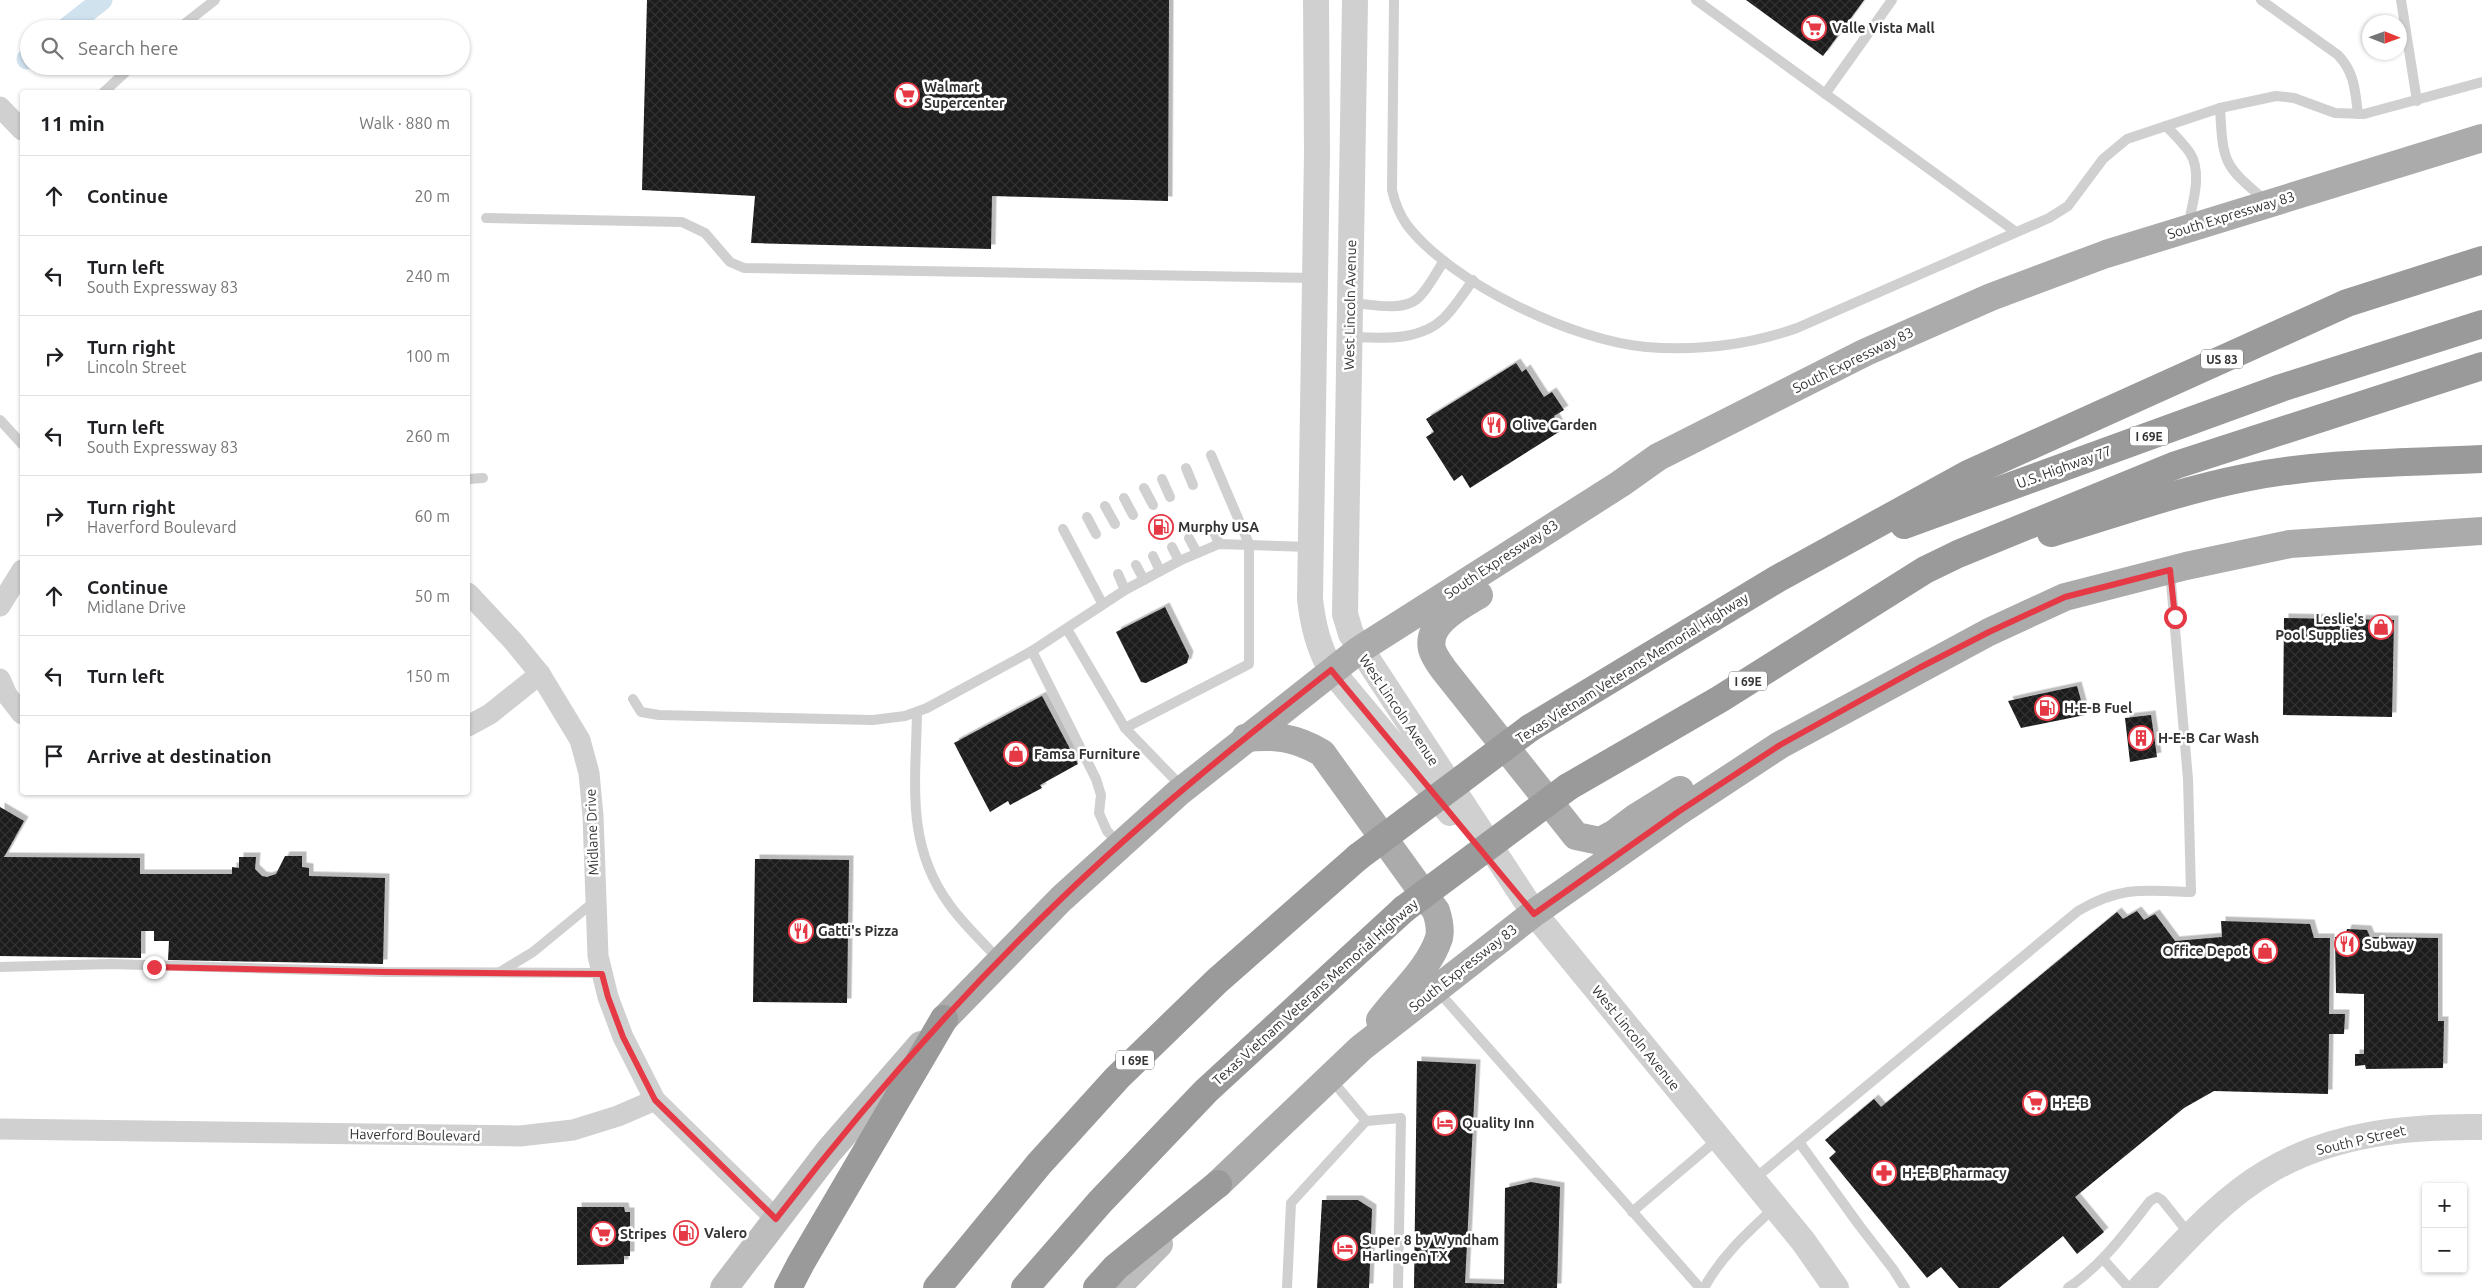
<!DOCTYPE html>
<meta charset="utf-8">
<style>
:root{--surface:#fff;--page:#f6f6f6;--text:#202124;--muted:#757577;--line:#e0e0e0}
body{margin:0;font-family:Ubuntu,sans-serif;background:var(--page);color:var(--text)}
.controls{position:absolute;right:15px;bottom:15px;display:grid;overflow:hidden;border-radius:5px;box-shadow:0 1px 4px #0004}
.controls button{width:45px;height:45px;display:grid;place-items:center;padding:0;border:0;border-bottom:1px solid var(--line);background:var(--surface);color:var(--text);font:25px sans-serif}
.compass{position:absolute;left:2362px;top:15px;width:45px;height:45px;border-radius:50%;background:var(--surface);box-shadow:0 1px 4px #0004;rotate:91deg}
.stop{position:absolute;width:15px;height:15px;margin:-11px;border:4px solid #e63946;border-radius:50%;background:#fff}
.stop.end{background:#e63946;border-color:#fff;box-shadow:0 1px 5px #0008}
.list{margin:0;padding:0;list-style:none}
h2{display:flex;justify-content:space-between;align-items:center;height:65px;margin:0;padding:0 20px;font-size:21px}
h2 small{font-size:16px;font-weight:400;color:var(--muted)}
.list li{display:grid;grid-template-columns:32px 1fr auto;gap:15px;align-items:center;box-sizing:border-box;height:80px;padding:0 20px;border-top:1px solid var(--line)}
.list b{display:block;font-size:19px;white-space:nowrap}
.list p{margin:0;font-size:16px;white-space:nowrap;color:var(--muted)}
.list em{font-size:16px;font-style:normal;color:var(--muted)}
.icon{flex:none;width:28px;height:28px;fill:none;stroke:currentColor;stroke-width:2;stroke-linecap:round;stroke-linejoin:round}
.map{position:relative;flex:none;width:2482px;height:1288px;overflow:hidden}
.search{position:absolute;background:var(--surface);box-shadow:0 1px 4px #0004;left:20px;top:20px;width:450px;height:55px;display:flex;align-items:center;gap:12px;box-sizing:border-box;padding:0 18px;border-radius:28px;color:var(--muted);font-size:19px}
.panel{position:absolute;background:var(--surface);box-shadow:0 1px 4px #0004;left:20px;top:90px;width:450px;height:705px;border-radius:5px}
.map>svg:first-child{display:block}
</style>
<div class="map">
<svg width="2482" height="1288" viewBox="0 0 2482 1288">
<defs>
<pattern id="building-cross-hatch" width="8" height="8" patternUnits="userSpaceOnUse" patternTransform="scale(1.25)"><rect width="8" height="8" fill="#1a1a1a"/><path d="M0 0l8 8M0 8l8-8" fill="none" stroke="#333"/></pattern>
<filter id="shadow"><feDropShadow dx="4.5" dy="-4.5" stdDeviation="0" flood-color="#0004"/></filter>
</defs>
<rect width="100%" height="100%" fill="#fff"/>
<g fill="none" stroke-linecap="round" stroke-linejoin="round">
<g stroke="#cfe2ee" stroke-width="21">
<polyline points="65,29 102,0"/>
<polyline points="27,59 29,57"/>
</g>
</g>
<g fill="url(#building-cross-hatch)" filter="url(#shadow)">
<polygon points="647,0 1169,0 1168,201 992,196 991,249 751,243 755,196 642,190"/>
<polygon points="1746,0 1864,0 1823,56"/>
<polygon points="1516,363 1522,372 1526,369 1544,397 1552,392 1564,410 1554,416 1562,430 1470,488 1462,475 1454,481 1426,437 1434,432 1426,419"/>
<polygon points="1165,607 1189,656 1187,663 1146,683 1141,682 1116,632"/>
<polygon points="2284,618 2394,620 2392,717 2283,715"/>
<polygon points="2077,686 2085,715 2021,728 2008,701"/>
<polygon points="1042,696 1078,764 1040,785 1042,788 1010,805 1008,801 990,812 954,743"/>
<polygon points="2151,715 2157,757 2130,762 2125,718"/>
<polygon points="0,807 24,821 4,857 140,858 140,874 232,874 232,867 239,868 239,857 256,857 255,869 262,876 267,877 276,874 285,856 302,856 302,867 309,868 309,876 385,878 383,964 168,960 169,941 154,941 154,931 141,931 141,958 0,956"/>
<polygon points="755,859 849,860 847,1003 753,1002"/>
<polygon points="2137,911 2144,920 2155,914 2175,941 2222,937 2221,921 2310,924 2314,938 2330,938 2329,1014 2345,1014 2344,1034 2329,1034 2328,1094 2214,1091 2184,1108 2075,1197 2104,1232 2077,1254 2063,1236 1999,1288 1959,1288 1941,1267 1927,1278 1829,1158 1836,1152 1825,1140 1874,1099 1881,1107 2117,912 2123,919"/>
<polygon points="2347,929 2367,930 2370,937 2438,938 2438,1021 2444,1021 2443,1068 2366,1069 2365,1065 2355,1066 2355,1054 2364,1054 2364,994 2336,993 2335,937 2345,937"/>
<polygon points="1417,1061 1476,1064 1465,1283 1504,1284 1505,1188 1531,1182 1560,1187 1557,1288 1414,1288"/>
<polygon points="1322,1200 1358,1200 1372,1209 1369,1288 1317,1288"/>
<polygon points="577,1207 624,1207 625,1212 630,1212 630,1256 624,1256 624,1264 577,1265"/>
</g>
<g fill="none" stroke-linecap="round" stroke-linejoin="round">
<g stroke="#d0d0d0" stroke-width="10">
<path d="M1394,0L1392,190C1395,203 1399,214 1407,225C1451,283 1574,341 1646,347C1697,351 1749,345 1797,328L2049,218L2068,206L2103,159L2127,139L2220,108L2276,96L2294,98L2335,113L2364,114L2482,82"/>
<polyline points="1696,0 2016,232"/>
<path d="M2261,0L2338,55C2355,73 2355,91 2358,114"/>
<polyline points="2401,0 2417,101"/>
<polyline points="178,29 215,0"/>
<polyline points="104,92 132,66"/>
<polyline points="1825,94 1892,0"/>
<path d="M2220,108C2223,163 2223,165 2266,201"/>
<path d="M2166,126C2174,134 2183,143 2190,153C2203,173 2192,205 2188,226"/>
<polyline points="486,218 682,222 705,233 730,262 744,268 1314,278"/>
<path d="M1352,303C1370,304 1401,312 1417,299C1428,290 1436,272 1444,261"/>
<path d="M1350,337C1382,338 1419,342 1444,318C1455,307 1464,293 1473,280"/>
<polyline points="0,420 22,444"/>
<polyline points="1186,468 1193,485"/>
<polyline points="468,479 483,478"/>
<polyline points="1162,479 1170,497"/>
<polyline points="1144,488 1153,505"/>
<polyline points="1124,498 1133,515"/>
<polyline points="1105,506 1115,524"/>
<polyline points="1087,517 1096,534"/>
<polyline points="1212,527 1219,544"/>
<polyline points="1063,529 1102,603"/>
<polyline points="1189,538 1197,553"/>
<polyline points="1172,547 1179,561"/>
<polyline points="1153,556 1160,571"/>
<polyline points="1136,565 1144,580"/>
<polyline points="1118,574 1125,590"/>
<polyline points="1067,629 1125,728 1184,789"/>
<polyline points="1032,651 1096,779 1101,795 1099,813 1107,831 1120,845"/>
<polyline points="633,699 641,712 659,715 873,720 905,716 927,708 1032,651 1125,590 1179,561 1219,544 1310,547"/>
<path d="M917,712C916,781 905,844 949,904C963,924 983,942 1000,961"/>
<polyline points="1125,728 1249,664 1249,544 1211,455"/>
<polyline points="0,967 110,964 384,972 602,973"/>
<polyline points="500,972 533,952 595,901"/>
<polyline points="1437,990 1700,1288"/>
<polyline points="1366,1121 1401,1118 1398,1288"/>
<polyline points="1799,1142 1859,1225 1893,1269 1905,1288"/>
<path d="M1753,1180L2078,911C2120,886 2144,890 2191,892L2188,779L2170,571"/>
<polyline points="1632,1212 1718,1139"/>
<polyline points="2103,1259 2129,1288"/>
<polyline points="1287,1288 1291,1203 1366,1121 1330,1078"/>
<path d="M1704,1288C1722,1255 1748,1232 1775,1207"/>
<path d="M2068,1288C2102,1265 2125,1233 2150,1201L2157,1197L2162,1200L2190,1235"/>
</g>
<g stroke="#d0d0d0" stroke-width="21">
<polyline points="0,107 22,130"/>
<polyline points="468,593 513,641 540,674 580,740 589,773 593,816 598,956 608,997 623,1037 655,1100 776,1219"/>
<polyline points="0,606 22,570"/>
<polyline points="0,679 7,695 22,714"/>
<polyline points="468,726 490,714 540,674"/>
<polyline points="0,1129 520,1136 573,1130 618,1116 655,1100"/>
</g>
<g stroke="#d0d0d0" stroke-width="26">
<path d="M1316,0L1317,153L1310,599C1313,625 1318,646 1331,670L1450,813"/>
<polyline points="1355,0 1345,614 1351,634 1534,913 1803,1241 1836,1288"/>
<path d="M2140,1288C2180,1247 2219,1200 2269,1171C2333,1133 2410,1126 2482,1127"/>
</g>
<g stroke="#bdbdbd" stroke-width="28">
<polyline points="724,1288 829,1151 921,1045"/>
<polyline points="1116,1288 1159,1244"/>
</g>
<g stroke="#ababab" stroke-width="28">
<path d="M1479,595C1461,606 1426,623 1432,649C1434,657 1440,664 1444,670L1576,836L1600,841L1615,833L1635,818L1680,790"/>
<path d="M1245,738C1275,735 1295,737 1322,753L1436,911C1439,920 1441,929 1439,938C1429,969 1399,994 1380,1020"/>
<polyline points="944,1019 1061,899 1178,793 1359,650 1620,484 1658,457 1866,352 1991,297 2106,254 2482,138"/>
<polyline points="1218,1184 1361,1048 1534,913 1678,812 1780,745 1989,632 2065,597 2186,566 2290,544 2482,531"/>
</g>
<g stroke="#9a9a9a" stroke-width="28">
<polyline points="1904,525 2281,388 2482,324"/>
<path d="M2051,533C2115,514 2179,491 2244,478C2323,462 2402,463 2482,459"/>
<polyline points="1530,728 1777,579 1968,474 2347,303 2482,260"/>
<polyline points="1568,787 1720,699 1925,570 1958,554 2176,465 2482,366"/>
<polyline points="788,1288 801,1263 944,1019"/>
<polyline points="937,1288 1039,1164 1117,1078 1217,981 1358,857"/>
<polyline points="1025,1288 1100,1202 1206,1091 1404,909"/>
<polyline points="1097,1288 1116,1267 1218,1184"/>
</g>
<g stroke="#9a9a9a" stroke-width="28">
<polyline points="1358,857 1530,728"/>
<polyline points="1404,909 1568,787"/>
</g>
</g>
<g fill="none" stroke-linecap="round" stroke-linejoin="round">
<path stroke="#e63946" stroke-width="6" d="M154,967L384,972L602,974L608,997L623,1037L655,1100L776,1219C863,1106 958,998 1061,899C1146,817 1238,743 1331,670L1534,914L1678,812L1780,745L1919,668L1989,632L2065,597L2170,570L2175,617"/>
</g>
<defs>
<symbol id="supermarket-ring" viewBox="-11 -11 22 22"><circle r="9.5" fill="#fff" stroke="#e63946" stroke-width="1.5"/><path d="M-6-5.5h2.5l.6 2H6L4.5 2H-2.5L-4.4-4H-6ZM-1.5 3.2a1.3 1.3 0 1 0 .1 0ZM3 3.2a1.3 1.3 0 1 0 .1 0Z" fill="#e63946"/></symbol>
<symbol id="restaurant-ring" viewBox="-11 -11 22 22"><circle r="9.5" fill="#fff" stroke="#e63946" stroke-width="1.5"/><path d="M-5-6h1v4h1v-4h1v4h1v-4h1v5L-1.5 .5V6h-2V.5L-5-1ZM5-6V6H3V1.5H1.5Q1.5-4 5-6Z" fill="#e63946"/></symbol>
<symbol id="fuel-ring" viewBox="-11 -11 22 22"><circle r="9.5" fill="#fff" stroke="#e63946" stroke-width="1.5"/><path d="M-5.5-6h7V0h2V4h1.3V-2.5L3-4.5l.8-.8L6-3V5H2.5V1h-1V6h-7ZM-4.2-4.7v3.2H.2V-4.7Z" fill="#e63946"/></symbol>
<symbol id="shop-ring" viewBox="-11 -11 22 22"><circle r="9.5" fill="#fff" stroke="#e63946" stroke-width="1.5"/><path d="M-5-2.5h2.3a2.7 3.5 0 0 1 5.4 0H5L5.5 6h-11ZM-1.5-2.5h3a1.5 2.3 0 0 0-3 0Z" fill="#e63946"/></symbol>
<symbol id="building-ring" viewBox="-11 -11 22 22"><circle r="9.5" fill="#fff" stroke="#e63946" stroke-width="1.5"/><path d="M-4-6H4V6H1V3H-1V6H-4ZM-2.5-4.3h1.7v1.8h-1.7ZM.8-4.3h1.7v1.8H.8ZM-2.5-1h1.7V.8h-1.7ZM.8-1h1.7V.8H.8Z" fill="#e63946"/></symbol>
<symbol id="hotel-ring" viewBox="-11 -11 22 22"><circle r="9.5" fill="#fff" stroke="#e63946" stroke-width="1.5"/><path d="M-6-4.5h1.5V1H6V5H4.5V3h-9V5H-6ZM-4 0a1.8 1.8 0 1 1 3.6 0ZM.5 0V-2.5h3Q6-2.5 6 0Z" fill="#e63946"/></symbol>
<symbol id="pharmacy-ring" viewBox="-11 -11 22 22"><circle r="9.5" fill="#fff" stroke="#e63946" stroke-width="1.5"/><path d="M-2-6h4v4h4v4h-4v4h-4v-4h-4v-4h4Z" fill="#e63946"/></symbol>
</defs>
<g fill-rule="evenodd">
<use href="#supermarket-ring" x="1800" y="14" width="28" height="28"/>
<use href="#supermarket-ring" x="893" y="81" width="28" height="28"/>
<use href="#restaurant-ring" x="1480" y="411" width="28" height="28"/>
<use href="#fuel-ring" x="1147" y="513" width="28" height="28"/>
<use href="#shop-ring" x="2367" y="613" width="28" height="28"/>
<use href="#fuel-ring" x="2033" y="694" width="28" height="28"/>
<use href="#building-ring" x="2127" y="724" width="28" height="28"/>
<use href="#shop-ring" x="1002" y="740" width="28" height="28"/>
<use href="#restaurant-ring" x="787" y="917" width="28" height="28"/>
<use href="#restaurant-ring" x="2333" y="930" width="28" height="28"/>
<use href="#shop-ring" x="2251" y="937" width="28" height="28"/>
<use href="#supermarket-ring" x="2021" y="1089" width="28" height="28"/>
<use href="#hotel-ring" x="1431" y="1109" width="28" height="28"/>
<use href="#pharmacy-ring" x="1870" y="1159" width="28" height="28"/>
<use href="#fuel-ring" x="672" y="1219" width="28" height="28"/>
<use href="#supermarket-ring" x="589" y="1220" width="28" height="28"/>
<use href="#hotel-ring" x="1331" y="1234" width="28" height="28"/>
</g>
<g text-anchor="middle" dominant-baseline="central" stroke-width="5" stroke-linejoin="round" paint-order="stroke">
<g fill="#fff" stroke="#707070" stroke-width="1">
<rect x="2201" y="349.5" width="42" height="19" rx="4"/>
<rect x="2130" y="426.5" width="38" height="19" rx="4"/>
<rect x="1729" y="671.5" width="38" height="19" rx="4"/>
<rect x="1116" y="1050.5" width="38" height="19" rx="4"/>
</g>
<g font-size="12" font-weight="bold" fill="#333">
<text x="2222" y="359">US 83</text>
<text x="2149" y="436">I 69E</text>
<text x="1748" y="681">I 69E</text>
<text x="1135" y="1060">I 69E</text>
</g>
<g font-size="14" font-weight="bold" fill="#333" stroke="#fff" text-anchor="start">
<text x="1832" y="28">Valle Vista Mall</text>
<text x="924" y="87">Walmart<tspan x="924" dy="16">Supercenter</tspan></text>
<text x="1512" y="425">Olive Garden</text>
<text x="1178" y="527">Murphy USA</text>
<text x="2364" y="619" text-anchor="end">Leslie's<tspan x="2364" dy="16">Pool Supplies</tspan></text>
<text x="2064" y="708">H-E-B Fuel</text>
<text x="2158" y="738">H-E-B Car Wash</text>
<text x="1034" y="754">Famsa Furniture</text>
<text x="818" y="931">Gatti's Pizza</text>
<text x="2364" y="944">Subway</text>
<text x="2248" y="951" text-anchor="end">Office Depot</text>
<text x="2052" y="1103">H-E-B</text>
<text x="1462" y="1123">Quality Inn</text>
<text x="1902" y="1173">H-E-B Pharmacy</text>
<text x="704" y="1233">Valero</text>
<text x="620" y="1234">Stripes</text>
<text x="1362" y="1240">Super 8 by Wyndham<tspan x="1362" dy="16">Harlingen TX</tspan></text>
</g>
<g font-size="14" fill="#333" stroke="#fff">
<text transform="translate(2231 215) rotate(-17)">South Expressway 83</text>
<text transform="translate(1350 305) rotate(-89)">West Lincoln Avenue</text>
<text transform="translate(1853 360) rotate(-26)">South Expressway 83</text>
<text transform="translate(2064 467) rotate(-20)">U.S. Highway 77</text>
<text transform="translate(1501 559) rotate(-33)">South Expressway 83</text>
<text transform="translate(1632 668) rotate(-32)">Texas Vietnam Veterans Memorial Highway</text>
<text transform="translate(1399 710) rotate(56)">West Lincoln Avenue</text>
<text transform="translate(592 832) rotate(-92)">Midlane Drive</text>
<text transform="translate(1463 968) rotate(-38)">South Expressway 83</text>
<text transform="translate(1315 992) rotate(-42)">Texas Vietnam Veterans Memorial Highway</text>
<text transform="translate(1636 1038) rotate(51)">West Lincoln Avenue</text>
<text transform="translate(415 1135) rotate(1)">Haverford Boulevard</text>
<text transform="translate(2361 1140) rotate(-13)">South P Street</text>
</g>
</g>
</svg>
<div class="controls">
<button>+</button>
<button>−</button>
</div>
<svg class="compass" viewBox="-18 -18 36 36"><path d="M0-13l5 13h-10z" fill="#e53935"/><path d="M0 13l5-13h-10z" fill="#757577"/></svg>
<div class="stop" style="left:2175px;top:617px"></div>
<div class="stop end" style="left:154px;top:967px"></div>
<div class="search"><svg class="icon" aria-label="search" viewBox="0 0 24 24"><circle cx="10" cy="10" r="6"/><path d="M15 15l6 6"/></svg>Search here</div>
<section class="panel">
<h2>11 min<small>Walk · 880 m</small></h2>
<ul class="list">
<li><svg class="icon" aria-label="ahead" viewBox="0 0 24 24"><path d="M12 20V5M6 11l6-6 6 6"/></svg><div><b>Continue</b></div><em>20 m</em></li>
<li><svg class="icon" aria-label="left" viewBox="0 0 24 24"><path d="M17 20v-9H6M10 6l-5 5 5 5"/></svg><div><b>Turn left</b><p>South Expressway 83</p></div><em>240 m</em></li>
<li><svg class="icon" aria-label="right" viewBox="0 0 24 24"><path d="M7 20v-9h11M14 6l5 5-5 5"/></svg><div><b>Turn right</b><p>Lincoln Street</p></div><em>100 m</em></li>
<li><svg class="icon" aria-label="left" viewBox="0 0 24 24"><path d="M17 20v-9H6M10 6l-5 5 5 5"/></svg><div><b>Turn left</b><p>South Expressway 83</p></div><em>260 m</em></li>
<li><svg class="icon" aria-label="right" viewBox="0 0 24 24"><path d="M7 20v-9h11M14 6l5 5-5 5"/></svg><div><b>Turn right</b><p>Haverford Boulevard</p></div><em>60 m</em></li>
<li><svg class="icon" aria-label="ahead" viewBox="0 0 24 24"><path d="M12 20V5M6 11l6-6 6 6"/></svg><div><b>Continue</b><p>Midlane Drive</p></div><em>50 m</em></li>
<li><svg class="icon" aria-label="left" viewBox="0 0 24 24"><path d="M17 20v-9H6M10 6l-5 5 5 5"/></svg><div><b>Turn left</b></div><em>150 m</em></li>
<li><svg class="icon" aria-label="arrive" viewBox="0 0 24 24"><path d="M6 21V4h12l-3 4 3 4H6"/></svg><div><b>Arrive at destination</b></div></li>
</ul>
</section>
</div>
